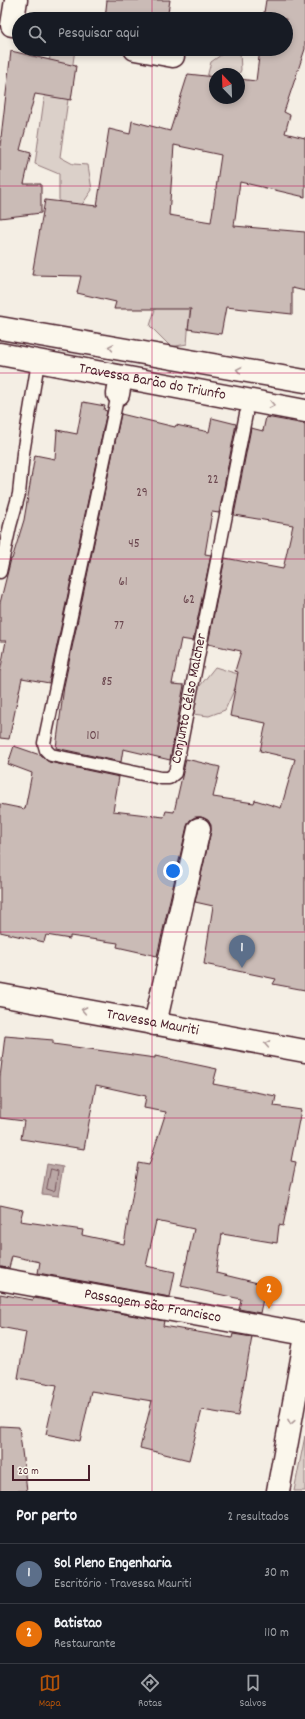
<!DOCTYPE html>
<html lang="pt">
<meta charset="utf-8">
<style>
:root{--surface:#171b24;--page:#20242c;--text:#f1f3f6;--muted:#9ea1a6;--line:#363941;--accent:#b45309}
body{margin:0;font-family:Dekko,sans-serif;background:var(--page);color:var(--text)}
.compass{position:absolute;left:209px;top:68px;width:36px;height:36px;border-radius:50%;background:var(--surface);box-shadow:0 2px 6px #0003;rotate:337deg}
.scale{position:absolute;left:12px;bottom:10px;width:78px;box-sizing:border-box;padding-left:4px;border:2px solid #4a1f2b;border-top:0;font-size:11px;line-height:14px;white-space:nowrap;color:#4a1f2b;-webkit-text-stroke:3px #fbf7ec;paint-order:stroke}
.you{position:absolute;left:173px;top:871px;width:14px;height:14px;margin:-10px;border:3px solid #fff;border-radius:50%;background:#1a73e8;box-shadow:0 0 0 6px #1a73e833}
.badge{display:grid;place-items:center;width:26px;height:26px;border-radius:50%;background:var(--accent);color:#fff;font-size:13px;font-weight:700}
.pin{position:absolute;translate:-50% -33px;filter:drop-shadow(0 1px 2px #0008)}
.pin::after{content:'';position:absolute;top:21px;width:14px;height:12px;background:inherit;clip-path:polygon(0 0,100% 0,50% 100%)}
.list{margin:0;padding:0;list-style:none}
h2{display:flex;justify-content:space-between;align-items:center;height:52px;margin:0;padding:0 16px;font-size:17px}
h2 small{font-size:13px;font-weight:400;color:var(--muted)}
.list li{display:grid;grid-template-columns:26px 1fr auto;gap:12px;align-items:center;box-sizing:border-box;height:60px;padding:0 16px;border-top:1px solid var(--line)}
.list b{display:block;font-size:15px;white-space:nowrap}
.list p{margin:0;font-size:13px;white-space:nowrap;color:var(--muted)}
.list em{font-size:13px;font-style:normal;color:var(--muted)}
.icon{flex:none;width:22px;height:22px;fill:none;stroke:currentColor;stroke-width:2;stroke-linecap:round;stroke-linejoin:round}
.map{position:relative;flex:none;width:305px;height:1491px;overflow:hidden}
.search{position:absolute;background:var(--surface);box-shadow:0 2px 6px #0003;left:12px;right:12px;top:12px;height:44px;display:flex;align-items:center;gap:10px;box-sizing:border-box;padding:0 14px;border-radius:22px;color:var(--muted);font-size:15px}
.sheet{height:172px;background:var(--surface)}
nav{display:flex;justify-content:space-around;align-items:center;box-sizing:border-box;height:56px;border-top:1px solid var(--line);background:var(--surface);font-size:11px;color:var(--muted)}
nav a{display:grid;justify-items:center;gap:2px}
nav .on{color:var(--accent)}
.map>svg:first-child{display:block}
</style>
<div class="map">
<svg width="305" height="1491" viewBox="0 0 305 1491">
<rect width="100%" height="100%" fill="#f4eee4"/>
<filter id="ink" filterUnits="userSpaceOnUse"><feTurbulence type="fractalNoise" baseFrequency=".025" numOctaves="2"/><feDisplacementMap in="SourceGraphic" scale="8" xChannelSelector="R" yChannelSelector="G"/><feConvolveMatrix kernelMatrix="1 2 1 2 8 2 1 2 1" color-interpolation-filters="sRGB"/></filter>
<g filter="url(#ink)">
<g fill="#dbd0c9" stroke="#92787a">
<polygon points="51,49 75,49 60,157 73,164 88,165 92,190 81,206 59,211 59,174 35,164"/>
<polygon points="228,50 240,52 241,70 239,74 215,74 215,98 198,112 211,62"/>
<polygon points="166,273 192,284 187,344 171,347 150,326"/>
<polygon points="215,667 241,675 225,710 209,716 192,714 196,691"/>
<polygon points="305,1436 305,1491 294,1491"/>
</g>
<polygon fill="#baa7a5" stroke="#8d7174" points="47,1164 63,1167 58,1196 42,1194"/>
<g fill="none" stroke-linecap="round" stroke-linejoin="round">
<polygon stroke="#77555c" stroke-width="1" points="51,1169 58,1171 55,1190 53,1191 47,1189"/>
</g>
<g fill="#cabbb6" stroke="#4a1f2b" fill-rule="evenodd">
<polygon points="107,0 170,0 167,19 105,19"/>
<path d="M266,0H305V49L284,112L290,115L285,133L305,138V197L240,182L234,226L305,232V291L292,288V314L226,307L221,334L188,329L191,309H114L116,302L77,293L81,276L32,275L45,200L97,206L109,129L130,134L132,121L170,131L188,74L215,77V98H239V79L256,81L260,49H286V19H263ZM174,145L221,155L211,222L169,215Z"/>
<polygon points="11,51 76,66 71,100 35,94 20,150 31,153 24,184 41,184 41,213 0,218 0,146"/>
<polygon points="83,402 105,406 104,410 107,411 49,683 22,678 9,739 0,738 0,672 6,641 0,641 0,603 11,559 12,559 24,520 35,455 55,459 57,430 77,434"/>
<polygon points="121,414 175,427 176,425 209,432 212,418 236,424 219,513 212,512 205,554 211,555 193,641 181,639 172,684 184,685 170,760 123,749 121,762 56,748 64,686"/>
<polygon points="266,417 305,424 305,990 273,984 276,979 204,964 213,906 195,902 211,831 211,825 208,820 201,817 195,817 190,820 187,826 157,956 117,947 118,943 70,936 70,939 46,935 44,942 0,932 0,804 25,809 32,773 8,764 14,746 40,755 49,762 119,777 113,811 164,817 166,811 174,812 186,759 220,767 213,797 254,803 255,800 281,808 295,759 260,751 266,723 230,716 238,672 235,671 241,651 208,644 225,558 283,569 293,525 234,515 251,428 263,431"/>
<polygon points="5,1036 53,1040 53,1044 155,1058 155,1056 217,1069 213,1084 276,1096 274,1106 301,1110 291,1161 296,1162 283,1226 279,1225 277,1243 222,1234 216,1273 266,1285 260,1313 239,1309 241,1299 181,1286 194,1229 156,1221 146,1266 175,1272 170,1297 38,1273 40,1262 12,1256 9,1268 0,1267 0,1205 23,1210 20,1221 83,1230 82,1235 124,1244 138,1163 149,1165 166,1112 144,1108 146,1096 96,1085 84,1149 21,1139 24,1121 0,1118 0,1077"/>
<polygon points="0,1294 33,1300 34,1298 164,1321 163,1326 232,1338 233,1334 252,1337 238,1416 202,1410 189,1460 140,1448 152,1401 91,1391 80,1441 46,1434 57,1385 18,1378 26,1332 0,1327"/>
<polygon points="0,1426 19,1427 27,1491 0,1491"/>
</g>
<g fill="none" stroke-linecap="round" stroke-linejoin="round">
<defs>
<g id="lane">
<path id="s1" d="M118,394L44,743L46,750L51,755L161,778H169L175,773L246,414"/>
<polyline points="0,572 10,526 19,494 23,453 38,362"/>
</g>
<g id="street">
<polyline points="12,25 16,0"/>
<polyline points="135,49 173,56"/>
<polyline points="118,394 121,377"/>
<polyline points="155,1024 199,829"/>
<path id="s2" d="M0,1279L305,1334"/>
</g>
<g id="secondary">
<polyline points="0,328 305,381"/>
<path id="s3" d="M0,354L305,411"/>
<path id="s4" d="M0,995L305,1051"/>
<polyline points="278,1491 305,1342"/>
</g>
</defs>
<use href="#lane" stroke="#4a1f2b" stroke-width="15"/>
<use href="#street" stroke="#4a1f2b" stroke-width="25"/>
<use href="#secondary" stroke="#4a1f2b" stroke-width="25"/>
<use href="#lane" stroke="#fbf7ec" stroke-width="12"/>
<use href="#street" stroke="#fbf7ec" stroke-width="22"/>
<use href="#secondary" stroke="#fbf7ec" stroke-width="22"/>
</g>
<defs><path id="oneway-chevron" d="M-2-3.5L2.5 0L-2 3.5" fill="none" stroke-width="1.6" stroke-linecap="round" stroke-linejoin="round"/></defs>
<g stroke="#ab9695">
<use href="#oneway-chevron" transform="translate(111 347) rotate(-170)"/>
<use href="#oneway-chevron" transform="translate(239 370) rotate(-170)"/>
<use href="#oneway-chevron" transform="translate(272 405) rotate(11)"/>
<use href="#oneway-chevron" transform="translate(84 1010) rotate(-169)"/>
<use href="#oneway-chevron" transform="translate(267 1044) rotate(-169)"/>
<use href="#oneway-chevron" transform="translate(291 1422) rotate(100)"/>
</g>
</g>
<path fill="none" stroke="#c2185b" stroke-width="1" stroke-opacity="0.55" d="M152,0V19M152,49V1491M0,186H305M0,373H305M0,559H305M0,746H305M0,932H305M0,1118H305M0,1305H305"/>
<g text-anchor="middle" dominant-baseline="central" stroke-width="3" stroke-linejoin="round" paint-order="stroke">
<g font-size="13" fill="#6a464e">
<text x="213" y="480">22</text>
<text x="142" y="493">29</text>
<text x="134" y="544">45</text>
<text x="123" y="582">61</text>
<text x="189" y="600">62</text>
<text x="119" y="626">77</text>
<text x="107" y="682">85</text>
<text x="93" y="736">101</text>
</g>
<g font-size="15" fill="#4a1f2b" stroke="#fbf7ec">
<text stroke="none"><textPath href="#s3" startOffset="155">Travessa Barão do Triunfo</textPath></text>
<text stroke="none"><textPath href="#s1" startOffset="575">Conjunto Célso Malcher</textPath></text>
<text stroke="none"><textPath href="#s4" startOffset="155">Travessa Mauriti</textPath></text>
<text stroke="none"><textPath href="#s2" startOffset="155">Passagem São Francisco</textPath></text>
</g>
</g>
</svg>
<svg class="compass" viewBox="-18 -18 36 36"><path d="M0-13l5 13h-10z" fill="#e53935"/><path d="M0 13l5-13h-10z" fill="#9ea1a6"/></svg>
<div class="scale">20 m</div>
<div class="you"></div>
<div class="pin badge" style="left:242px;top:968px;background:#5c6f8a">1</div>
<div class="pin badge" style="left:269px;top:1309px;background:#e8710a">2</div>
<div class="search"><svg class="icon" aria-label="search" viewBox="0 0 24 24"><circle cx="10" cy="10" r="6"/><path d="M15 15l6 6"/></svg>Pesquisar aqui</div>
</div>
<section class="sheet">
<h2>Por perto<small>2 resultados</small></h2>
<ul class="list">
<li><span class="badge" style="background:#5c6f8a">1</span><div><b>Sol Pleno Engenharia</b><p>Escritório · Travessa Mauriti</p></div><em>30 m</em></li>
<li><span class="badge" style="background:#e8710a">2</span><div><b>Batistao</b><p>Restaurante</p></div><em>110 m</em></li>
</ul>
</section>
<nav>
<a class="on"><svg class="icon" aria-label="map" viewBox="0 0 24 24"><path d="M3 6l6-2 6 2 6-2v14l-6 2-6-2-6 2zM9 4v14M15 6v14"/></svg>Mapa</a>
<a><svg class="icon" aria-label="directions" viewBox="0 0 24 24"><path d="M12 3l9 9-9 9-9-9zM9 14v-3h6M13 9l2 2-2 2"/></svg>Rotas</a>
<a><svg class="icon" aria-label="saved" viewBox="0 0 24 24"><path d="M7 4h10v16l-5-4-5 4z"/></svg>Salvos</a>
</nav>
